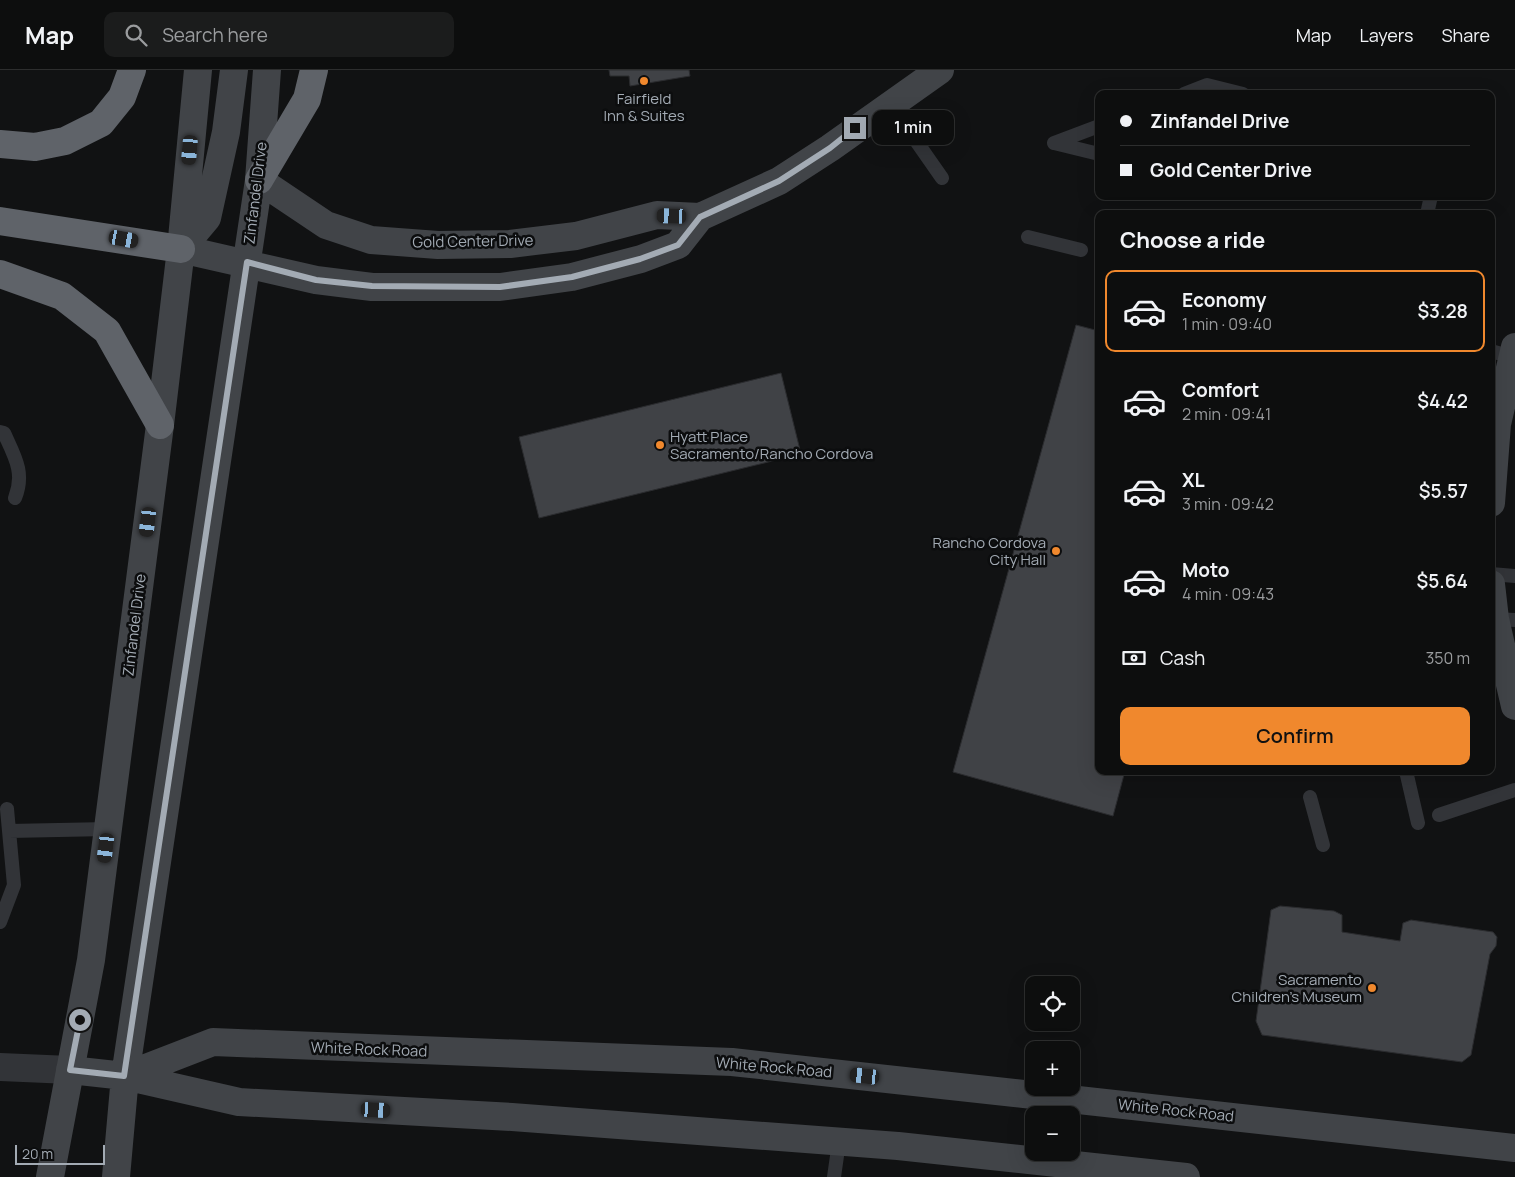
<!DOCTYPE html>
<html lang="en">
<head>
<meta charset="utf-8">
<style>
  :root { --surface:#0d0e0e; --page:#1b1c1c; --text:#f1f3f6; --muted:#9a9c9e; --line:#2d2e2e; --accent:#f0882d }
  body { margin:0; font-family:Manrope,sans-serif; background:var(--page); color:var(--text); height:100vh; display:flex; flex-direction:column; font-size:19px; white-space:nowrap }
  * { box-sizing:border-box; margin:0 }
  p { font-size:16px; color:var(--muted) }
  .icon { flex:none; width:28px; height:28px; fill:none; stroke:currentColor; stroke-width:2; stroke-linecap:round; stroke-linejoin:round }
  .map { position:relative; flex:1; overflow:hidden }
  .panel { position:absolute; left:1095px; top:140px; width:400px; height:565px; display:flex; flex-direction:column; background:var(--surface); border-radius:10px; box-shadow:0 5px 20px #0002,0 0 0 1px var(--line) }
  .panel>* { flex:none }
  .banner { position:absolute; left:1095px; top:20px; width:400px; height:110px; border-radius:10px; box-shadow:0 5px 20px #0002,0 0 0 1px var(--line); display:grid; align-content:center; height:110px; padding:0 25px; background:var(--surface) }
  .fabs { position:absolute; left:1025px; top:906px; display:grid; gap:10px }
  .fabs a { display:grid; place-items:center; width:55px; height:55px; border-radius:10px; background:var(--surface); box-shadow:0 5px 20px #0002,0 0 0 1px var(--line); font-size:25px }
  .scale { position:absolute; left:15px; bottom:12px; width:90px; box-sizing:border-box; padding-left:5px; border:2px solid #a3abb4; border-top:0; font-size:14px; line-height:18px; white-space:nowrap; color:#a3abb4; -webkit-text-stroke:4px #0c0d0e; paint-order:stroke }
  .end { position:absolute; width:22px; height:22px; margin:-11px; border:6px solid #a3abb4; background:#111; box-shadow:0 0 0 2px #111 }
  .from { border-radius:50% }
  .bubble { position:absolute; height:35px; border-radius:10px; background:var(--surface); box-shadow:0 5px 20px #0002,0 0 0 1px var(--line); font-size:16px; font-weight:600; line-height:35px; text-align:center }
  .car { position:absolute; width:15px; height:30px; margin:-15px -8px; border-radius:6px; box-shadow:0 0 4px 1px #0007; background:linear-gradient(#222 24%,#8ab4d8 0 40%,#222 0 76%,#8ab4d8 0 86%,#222 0) }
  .banner b { display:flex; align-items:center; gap:18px; height:48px; font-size:19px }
  .banner b+b { border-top:1px solid var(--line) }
  .banner i { width:12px; height:12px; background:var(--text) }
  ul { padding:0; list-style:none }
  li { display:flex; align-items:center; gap:15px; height:82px; margin:0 10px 8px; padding:0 15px; border:2px solid transparent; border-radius:10px }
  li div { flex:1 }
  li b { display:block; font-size:19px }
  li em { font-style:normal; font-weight:600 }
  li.on { border-color:var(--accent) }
  li>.icon { width:45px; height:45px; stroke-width:1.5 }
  h2 { padding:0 25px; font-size:22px; line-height:60px }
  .pay { display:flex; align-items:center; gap:12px; height:55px; padding:0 25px; font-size:19px }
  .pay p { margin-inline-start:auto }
  .cta { display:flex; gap:10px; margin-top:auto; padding:10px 25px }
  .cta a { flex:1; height:58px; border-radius:10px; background:var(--accent); color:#111; font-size:20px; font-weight:600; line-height:58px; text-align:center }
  header { display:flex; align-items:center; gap:30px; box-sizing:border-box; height:70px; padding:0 25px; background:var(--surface); border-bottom:1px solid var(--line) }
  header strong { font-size:24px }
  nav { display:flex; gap:28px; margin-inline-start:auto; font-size:18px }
  .search { width:350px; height:45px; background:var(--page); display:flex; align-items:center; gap:12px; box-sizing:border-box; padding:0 18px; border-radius:10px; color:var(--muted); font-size:19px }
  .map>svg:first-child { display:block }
  .building { fill:#404246; stroke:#2b2c2f }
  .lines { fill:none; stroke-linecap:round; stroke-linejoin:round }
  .lane { stroke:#323438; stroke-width:14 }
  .street { stroke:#323438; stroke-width:28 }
  .secondary { stroke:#414448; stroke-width:28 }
  .highway { stroke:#5f6369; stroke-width:28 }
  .route { stroke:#a3abb4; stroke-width:6 }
  .poi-dot { fill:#f0882d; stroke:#0c0d0e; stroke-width:2 }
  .labels { text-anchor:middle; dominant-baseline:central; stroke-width:5; stroke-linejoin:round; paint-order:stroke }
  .poi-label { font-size:15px; fill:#a3abb4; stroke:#0c0d0e; text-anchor:end }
  .street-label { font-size:15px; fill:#a3abb4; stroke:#0c0d0e }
</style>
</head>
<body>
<header>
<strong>Map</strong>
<div class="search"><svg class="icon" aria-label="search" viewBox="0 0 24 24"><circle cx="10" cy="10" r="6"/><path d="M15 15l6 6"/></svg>Search here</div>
<nav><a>Map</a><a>Layers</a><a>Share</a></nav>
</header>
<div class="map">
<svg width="1515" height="1107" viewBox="0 0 1515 1107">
  <rect width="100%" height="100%" fill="#111213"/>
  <path class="building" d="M609,0h80l1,6 -60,10 -1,-10h-19z
    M1076,255l23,6v440h26l-12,45 -160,-44z
    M781,303l20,81 -262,64 -20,-81z
    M1280,836l54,5 8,4v17l58,9 3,-18 8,-3 82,12 4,5 -1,9 -6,8 -19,101 -9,7 -200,-27 -6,-14 15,-111z"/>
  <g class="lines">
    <path class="lane" d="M1184,24l23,-9 36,9
      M891,35l51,73
      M1054,73l45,-17
      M1054,73l45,11
      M1427,144l4,-18
      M1028,167l53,13
      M1491,281l21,6
      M0,362l4,1c11,24 21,40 11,65
      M1491,504l24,2
      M1495,549l20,1
      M1406,701l12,52
      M1310,727l13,48
      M1439,745l76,-25
      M9,761l99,-2
      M0,852l14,-37 -7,-76
      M834,1107l5,-35"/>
    <path class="street" d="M0,997l70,3"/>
    <path class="secondary" d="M259,110l67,45 45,15 67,5 72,-1 66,-8 81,-21 43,2 79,-36 51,-33 110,-78
      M181,179l135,31 56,7h128l72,-10 69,-18 37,-14 22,-28
      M181,179l26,-31 19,-86 8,-62
      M1491,433l6,-79 18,-77
      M1491,514l4,35 20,87
      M70,1000l55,6 114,26 273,15 386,29 288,31
      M125,1006l88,-34 519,20 783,86
      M50,1107l41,-217 69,-535 21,-176 17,-179
      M116,1107l9,-101 134,-896 8,-110"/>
    <path class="highway" d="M0,74l35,3 30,-6 36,-18 21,-26 10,-27
      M259,110l48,-81 7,-29
      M0,151l181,28
      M0,204l62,22 45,35 53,94"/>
  </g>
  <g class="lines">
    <path class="route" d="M80,950l-10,50 54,6 123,-814 69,18 56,6 128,1 72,-10 68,-18 38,-14 22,-28 79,-36 51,-33 25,-20"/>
  </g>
  <g class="poi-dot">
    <circle cx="644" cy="11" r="5"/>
    <circle cx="660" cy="375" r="5"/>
    <circle cx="1056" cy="481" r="5"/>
    <circle cx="1372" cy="918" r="5"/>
  </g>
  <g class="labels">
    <g class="poi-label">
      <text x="644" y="28" text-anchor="middle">Fairfield<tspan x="644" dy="17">Inn &amp; Suites</tspan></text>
      <text x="670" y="366" text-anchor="start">Hyatt Place<tspan x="670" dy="17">Sacramento/Rancho Cordova</tspan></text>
      <text x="1046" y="472">Rancho Cordova<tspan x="1046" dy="17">City Hall</tspan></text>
      <text x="1362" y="909">Sacramento<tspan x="1362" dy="17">Children's Museum</tspan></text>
    </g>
    <g class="street-label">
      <text transform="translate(255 123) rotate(-83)">Zinfandel Drive</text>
      <text transform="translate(473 171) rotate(-1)">Gold Center Drive</text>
      <text transform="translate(134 555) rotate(-83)">Zinfandel Drive</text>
      <text transform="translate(369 979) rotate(2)">White Rock Road</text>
      <text transform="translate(774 997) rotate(5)">White Rock Road</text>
      <text transform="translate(1176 1040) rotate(6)">White Rock Road</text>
    </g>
  </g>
</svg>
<div class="fabs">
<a><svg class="icon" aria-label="locate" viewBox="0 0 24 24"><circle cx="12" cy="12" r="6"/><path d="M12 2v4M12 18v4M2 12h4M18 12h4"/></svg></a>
<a>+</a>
<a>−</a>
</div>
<div class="scale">20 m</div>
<i class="end from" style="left:80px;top:950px"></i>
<i class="end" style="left:855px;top:58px"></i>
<div class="bubble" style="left:872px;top:40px;width:82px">1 min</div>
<i class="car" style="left:190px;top:80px;rotate:185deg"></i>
<i class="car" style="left:672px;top:146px;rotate:272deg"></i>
<i class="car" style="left:124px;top:169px;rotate:100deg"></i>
<i class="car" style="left:148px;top:452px;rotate:187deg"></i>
<i class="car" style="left:106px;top:778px;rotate:187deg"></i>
<i class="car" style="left:865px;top:1006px;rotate:276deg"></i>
<i class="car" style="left:376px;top:1040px;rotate:93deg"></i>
<div class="banner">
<b><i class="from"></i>Zinfandel Drive</b>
<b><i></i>Gold Center Drive</b>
</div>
<section class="panel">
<h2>Choose a ride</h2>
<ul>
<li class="on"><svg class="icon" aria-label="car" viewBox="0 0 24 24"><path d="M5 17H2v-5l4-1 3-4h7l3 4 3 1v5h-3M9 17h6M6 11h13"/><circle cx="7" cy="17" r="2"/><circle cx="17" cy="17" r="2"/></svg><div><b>Economy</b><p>1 min · 09:40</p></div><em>$3.28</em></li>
<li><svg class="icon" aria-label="car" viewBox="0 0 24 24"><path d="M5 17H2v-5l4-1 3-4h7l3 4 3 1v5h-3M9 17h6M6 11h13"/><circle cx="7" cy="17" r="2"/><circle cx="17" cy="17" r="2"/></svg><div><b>Comfort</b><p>2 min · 09:41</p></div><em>$4.42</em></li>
<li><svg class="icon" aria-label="car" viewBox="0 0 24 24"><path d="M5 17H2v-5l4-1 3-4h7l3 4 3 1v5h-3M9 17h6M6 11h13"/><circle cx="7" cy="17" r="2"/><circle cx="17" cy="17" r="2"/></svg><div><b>XL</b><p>3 min · 09:42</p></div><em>$5.57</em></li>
<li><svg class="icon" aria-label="car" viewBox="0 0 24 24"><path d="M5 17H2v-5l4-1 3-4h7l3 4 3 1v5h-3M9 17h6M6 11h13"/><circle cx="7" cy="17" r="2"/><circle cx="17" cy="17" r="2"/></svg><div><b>Moto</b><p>4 min · 09:43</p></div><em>$5.64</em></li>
</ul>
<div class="pay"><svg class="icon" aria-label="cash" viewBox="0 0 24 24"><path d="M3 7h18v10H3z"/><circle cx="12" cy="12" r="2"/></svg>Cash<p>350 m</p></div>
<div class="cta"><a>Confirm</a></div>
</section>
</div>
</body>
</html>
